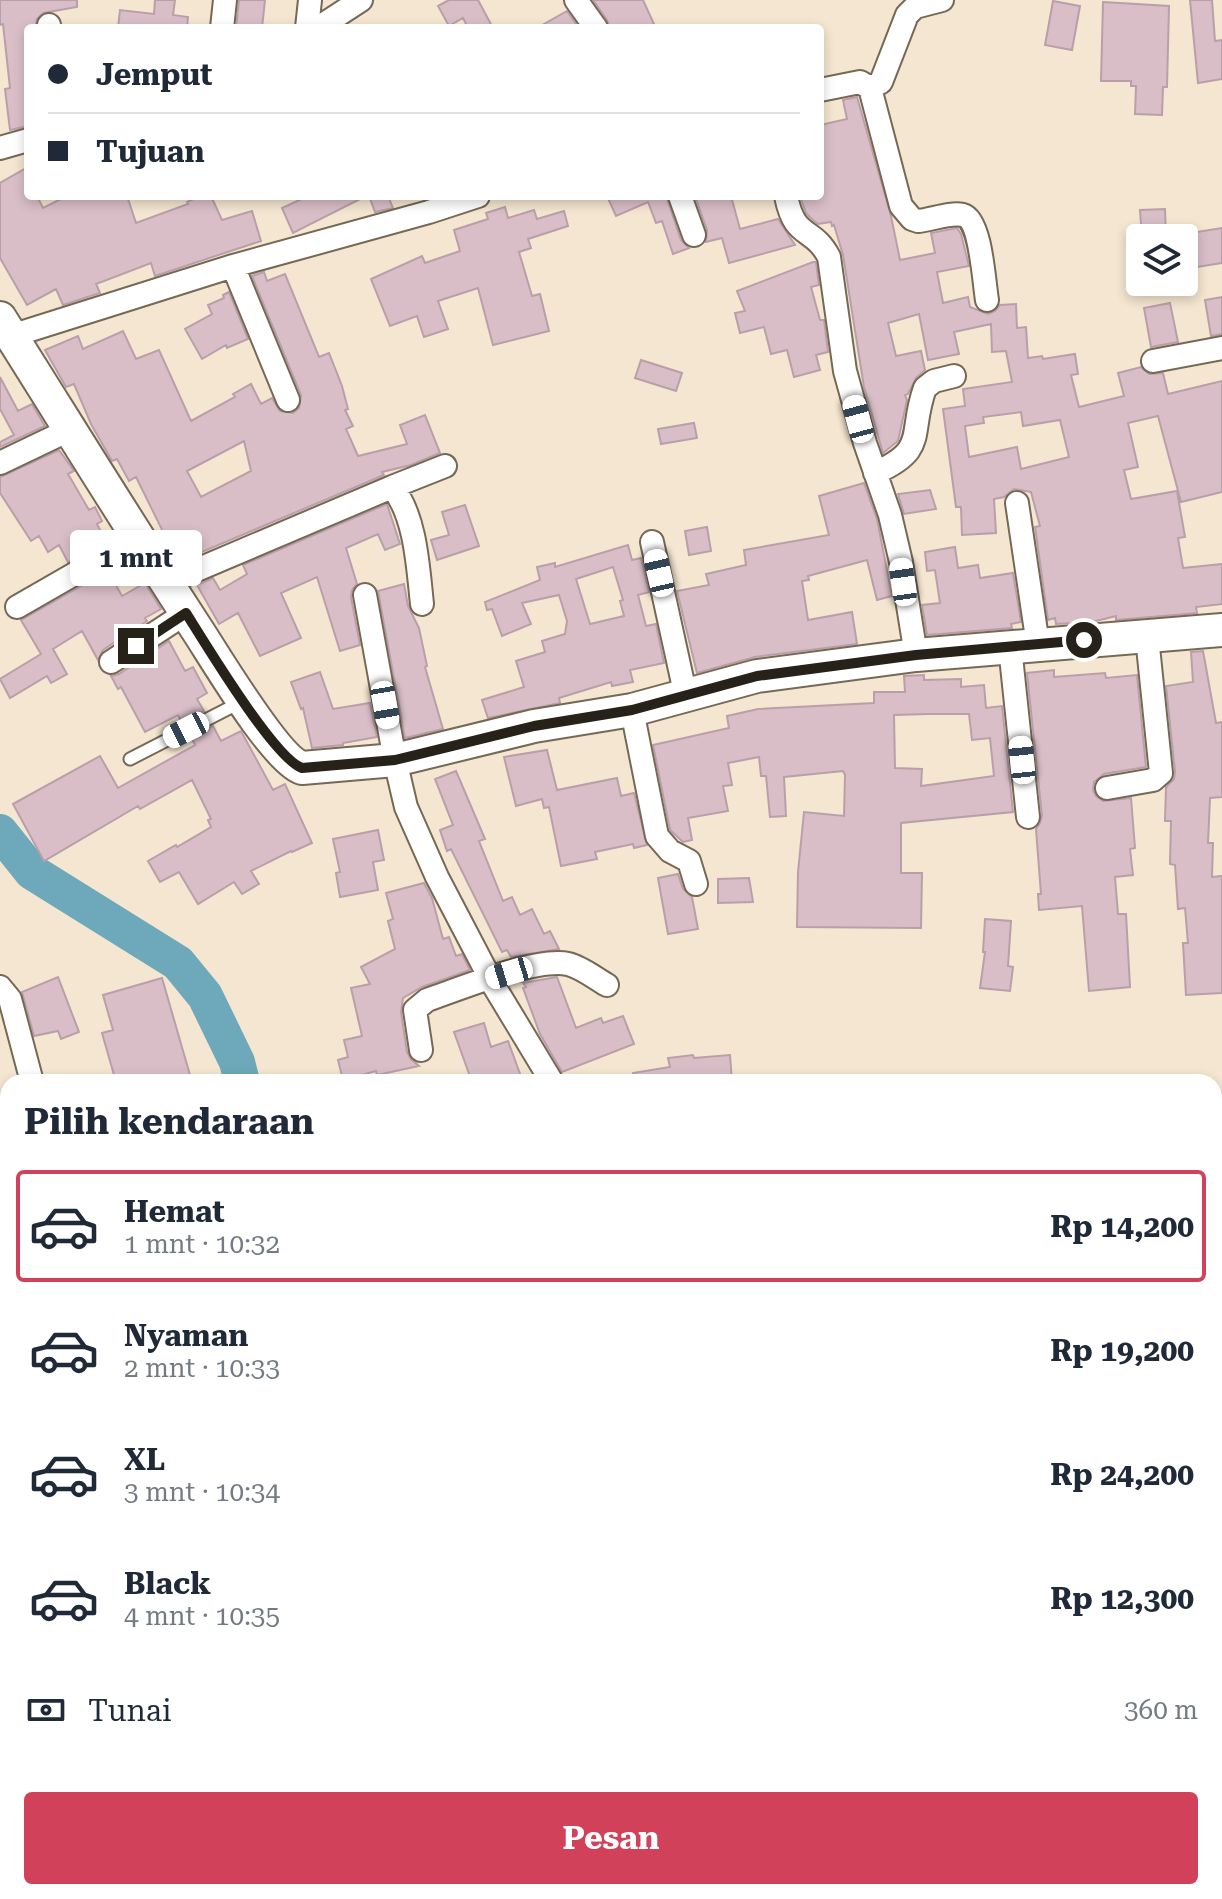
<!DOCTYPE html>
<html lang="id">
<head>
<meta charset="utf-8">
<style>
  :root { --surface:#fff; --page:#f6f6f7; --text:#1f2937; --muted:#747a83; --line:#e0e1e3; --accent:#d1415a }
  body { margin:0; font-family:"Roboto Serif",serif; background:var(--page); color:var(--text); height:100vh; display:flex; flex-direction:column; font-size:30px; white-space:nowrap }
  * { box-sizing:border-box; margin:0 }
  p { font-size:26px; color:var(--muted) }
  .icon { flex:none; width:44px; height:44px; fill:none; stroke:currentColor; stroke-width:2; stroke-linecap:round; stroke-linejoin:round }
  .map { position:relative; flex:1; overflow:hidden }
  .details { position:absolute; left:0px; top:1074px; width:1222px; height:826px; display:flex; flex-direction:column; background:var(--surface); border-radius:24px 24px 0 0; box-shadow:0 4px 12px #0003 }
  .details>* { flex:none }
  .guide { position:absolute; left:24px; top:24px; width:800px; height:176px; border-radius:8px; box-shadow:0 4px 12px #0003; display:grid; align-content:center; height:176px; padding:0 24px; background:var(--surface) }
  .fabs { position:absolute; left:1126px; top:224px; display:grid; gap:16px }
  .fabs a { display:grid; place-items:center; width:72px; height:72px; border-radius:8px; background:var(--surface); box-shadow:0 4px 12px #0003; font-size:40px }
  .end { position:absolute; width:36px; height:36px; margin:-18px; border:10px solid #262119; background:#fff; box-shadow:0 0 0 4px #fff }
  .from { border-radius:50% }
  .bubble { position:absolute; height:56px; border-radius:8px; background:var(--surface); box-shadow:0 4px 12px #0003; font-size:26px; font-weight:700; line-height:56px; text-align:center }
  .car { position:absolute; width:24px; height:48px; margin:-24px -12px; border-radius:10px; box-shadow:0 0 6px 2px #0007; background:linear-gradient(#fff 24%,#345 0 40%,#fff 0 76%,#345 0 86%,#fff 0) }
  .guide b { display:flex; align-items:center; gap:28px; height:76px; font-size:30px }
  .guide b+b { border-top:2px solid var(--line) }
  .guide i { width:20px; height:20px; background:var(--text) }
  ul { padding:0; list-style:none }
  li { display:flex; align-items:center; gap:24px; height:112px; margin:0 16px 12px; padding:0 8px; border:4px solid transparent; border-radius:8px }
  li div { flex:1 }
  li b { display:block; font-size:30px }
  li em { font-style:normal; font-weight:700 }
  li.current { border-color:var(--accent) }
  li>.icon { width:72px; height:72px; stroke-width:1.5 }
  h2 { padding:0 24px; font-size:36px; line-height:96px }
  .pay { display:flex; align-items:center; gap:20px; height:88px; padding:0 24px; font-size:30px }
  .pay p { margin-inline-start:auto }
  .cta { display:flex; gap:16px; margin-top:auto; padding:16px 24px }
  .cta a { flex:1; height:92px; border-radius:8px; background:var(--accent); color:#fff; font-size:32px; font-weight:700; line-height:92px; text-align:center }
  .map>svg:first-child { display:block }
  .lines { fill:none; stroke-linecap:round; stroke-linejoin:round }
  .river { stroke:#6da9ba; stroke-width:36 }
  .building { fill:#d9bec8; stroke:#b99fa9; stroke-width:2; fill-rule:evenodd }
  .service-casing { stroke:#756956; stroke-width:15 }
  .minor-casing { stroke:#756956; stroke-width:26 }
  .secondary-casing { stroke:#756956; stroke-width:36 }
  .service { stroke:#fff; stroke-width:11 }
  .minor { stroke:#fff; stroke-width:22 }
  .secondary { stroke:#fff; stroke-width:32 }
  .route { stroke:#262119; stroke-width:10 }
</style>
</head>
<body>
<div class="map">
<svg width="1222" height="1899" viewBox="0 0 1222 1899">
  <rect width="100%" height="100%" fill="#f4e6d0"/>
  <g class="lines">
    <path class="river" d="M0,832l32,40 146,91 27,33 32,66 5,20
      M669,1899l1,-7"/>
  </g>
  <path class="building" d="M0,0h77v7l-34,6 -6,6 -2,9h-7v98l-18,4 -5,-41 5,-1 -7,-64 -3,1z
    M155,0h20l-2,15 15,2 -1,11h-69l2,-18 34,4z
    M239,0h26l-3,28h-26z
    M449,0h29l15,28h-25l-5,-10 -14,8 -11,-20z
    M593,0h50l11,24 -9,4h-35l-3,-8z
    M1190,0h22l3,41 7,-1v39l-24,4z
    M1053,1l27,5 -8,44 -27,-5z
    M1103,2l66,4 -2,81h-4l-1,28 -27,-1 1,-28h-5v-5h-30z
    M567,11l12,17h-42z
    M857,97l34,119 9,44 35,-7 -4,-20 26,-5 4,6 8,32 -32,6 6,31 25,-6 2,10 18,7 7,-3 5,-6 16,-1 1,24 9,-1 2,31 14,-2 1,3 32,-5 3,20 -7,1 8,32 45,-11 -6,-23 23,-6 8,7 14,-1 5,21 54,-13v111l-41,10 -23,-86 -30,7 10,44 -14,3 7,29 46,-8 8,46 -7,1 5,30 39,-4v40l-26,3 1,6 -81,7v-4l-24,6 -36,2 -1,-6 -7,2 -13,-93 5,-1 -9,-34 -17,-3 -10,8 -10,2 2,34 -34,2 -1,-28h-5l-13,-98 22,-3 -2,-17 49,-7 -6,-31 -14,1 -1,-28 -37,8 5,22 -31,6 -9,-46 -31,9 8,33 25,-5 4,19 -9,8 -8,16 -3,1 2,5 -9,41 -15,12 -19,-66 -21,-132 -9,-30 -2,1 -1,-4 -13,2 -5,-4 -7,-7 -6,-17h20v-71l27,-6 -4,-19zM1021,412l2,14 37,-6 9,37 -48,12 -4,-22 -48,10 -4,-31 19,-3 -1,-6z
    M28,167v29h9l6,12 24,-12h60l9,27 52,-19 -1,-2 13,-6h11l11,24 30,-9 9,30 -106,35 -4,-13 -55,21 4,9 -37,12 -7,-16 -29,16 -27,-47v-75z
    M308,196h58l-73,37 -11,-25z
    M369,196h19l5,12 -18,4z
    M607,196h59l15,44 8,8 -16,6 -11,-33 -6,2 -8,-21 -32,14z
    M695,196h36l9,33 38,-10 17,26 -66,18 -7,-25 -16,4 1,-12z
    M505,207l3,11 26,-8 3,9 27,-8 4,15 -40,13 3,9 -12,4 13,44 8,-2 9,37 -56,14 -15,-57 -40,13 10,28 -24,8 -7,-21 -27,10 -19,-47 51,-23 3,7 35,-12 -6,-21 34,-11 -2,-6z
    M1165,209l1,29h-24l-2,-28z
    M1222,228v35l-38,6v-35z
    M813,262h3l3,23 -8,2 9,33h4l4,32 -12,3 4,15 -26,7 -7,-27 -16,4 -7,-27 -24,6 -5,-20 10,-2 -8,-20z
    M264,272l3,9 18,-7 34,83 10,-4 13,33 6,23 -3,1 8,16 -7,3 12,27 49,-12 -7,-19 25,-10 15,38 -29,12 -29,7 2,3 -206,87 -42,-85 -7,4 -12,-22 -5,2 -21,-37 -17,-40 -8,3 -21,-37 33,-14 5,13 40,-18 13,28 23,-9 32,71 44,-24 -2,-3 18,-10 10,20 11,-6 8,13 13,2 6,-5 2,-13 -49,-119zM244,441l7,30 -50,26 -14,-26z
    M229,292l19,47 -21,9 -1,-3 -24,14 -17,-30 27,-15 -4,-9 16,-7 -1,-3z
    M1222,297v37l-11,2 -6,-36z
    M1170,303l8,39 -27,5 -7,-39z
    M641,360l41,13 -6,18 -41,-13z
    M0,377l18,34 14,-7 13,22 -45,21v-5l14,-7 -14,-26z
    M694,423l3,15 -36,6 -3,-15z
    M59,450l15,21 -6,3 21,36 6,-3 7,14 -5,3 8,16 -37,22 -9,-17 -11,7 -9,-16 -8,5 -31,-48v-16z
    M864,483l13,36 15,77 -15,4 -10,-40 -59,16 1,4 -7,1 6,39 44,-8 5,32 -102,13 -58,16 -20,-82 32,-6 -3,-11 40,-9 -2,-15 85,-15 -10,-39z
    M930,490l6,19 -32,5 -6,-20z
    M387,504l13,40 -15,6 -7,-16 -32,14 11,36 -5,6 -1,7 9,48 -20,6 -23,-74 -36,16 20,45 -41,18 -22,-43 -19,11 -22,-39 16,-7 7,12 27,-16 -4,-9z
    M465,505l14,41 -42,14 -6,-20 18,-5 -7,-23z
    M707,527l4,24 -22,4 -4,-24z
    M628,545l4,15 9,-2 8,34 -11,3 8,31 10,-2 8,39 -34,7 3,12 -21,4 -1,-4 -52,16 1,5 -72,15 -6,-18 42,-13 -8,-26 29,-9 -3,-11 23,-7 2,-13 -8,-26 -37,8 9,21 -29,12 -10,-27 -5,1 -2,-8 55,-22 -3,-13 18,-4v4zM613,567l10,33 -3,1 4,15 -34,8 -14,-45z
    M955,547l3,21 20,-3 2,13 33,-5 8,49 -10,2 1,4 -85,7 -5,-30 18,-2 -5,-33 -8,1 -2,-19z
    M108,571l14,25 23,-13 16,26 -16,9 2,3 -44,29 -5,10 -16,-29 -29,18 14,25 -16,9 -4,-7 -37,22 -10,-19 41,-25 -20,-34z
    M404,584l4,22 11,22 8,38 -2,1 18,62 -38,9 -27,-147z
    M169,641l16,30 8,-4 14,26 -10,6 7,12 -22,12 -4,-8 -33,17 -24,-45 -3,2 -7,-13 8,-2z
    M1203,651l13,72 6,-1v75l-12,1 -2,45h5l-1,34 10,-1v117l-36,2 -3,-52h5l-3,-35 -7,1 -3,-44 -5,-1 1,-43h-6l1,-34 8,-8 1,-7 -9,-86 27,-4 -2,-30z
    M1054,670v7l51,-4 1,5 31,-3 9,92 -42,7 -10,8 -1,8 3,6 7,5 28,-3 4,50 -5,1 3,26 -18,2 3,37h8l4,73 -41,4 -7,-85 -43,4 -1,-16h3l-5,-65 4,-6 2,-7 -15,-143z
    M320,672l13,37 37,-6 7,34 -34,6v2l-31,3 -9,-40 -2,1 -10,-27z
    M924,675v5l37,-1v8l23,-2 2,23 16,-2 11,106 -112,11v50h21l-1,55 -124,-1 1,-55 6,-60 40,4 1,-41 -2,-4 -59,6 2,39 -16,1 -4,-41h-5l-2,-19 -31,6 4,22 -9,1 5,25 -40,7 4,22 -9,2 -13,-12 -17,-85 76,-17 -2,-12 31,-7 116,-6v-11h31l-1,-16zM928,714h41l3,26 18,-2 4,38 -73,10 1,-17 -27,-1 -1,-53z
    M213,726l8,15 20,-10 32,59 12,-6 27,59 -20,9 -1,-1 -40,20 8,13 -17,10 -8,-12 -36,22 -19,-32 -19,10 -12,-21 28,-16 1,2 34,-20 -3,-7 3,-1 -19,-39 -52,29 -2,-3 -94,55 -31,-57 87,-48 18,32 77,-43 -4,-8z
    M547,750l10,40 60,-12 4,18 13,-3 13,52 -13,3 -1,-4 -38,8 2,7 -36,7 -12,-59 -5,1 -2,-9 -26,7 -12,-49z
    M456,771l29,68 -6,2 24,60 9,-4 8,18 12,-6 12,25 6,-3 9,18 -48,8 -4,-7 -5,2 -51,-103 -4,2 -7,-21 13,-5 -18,-46z
    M378,830l6,30 -11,2 5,28 -38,7 -4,-24 4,-1 -7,-33z
    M678,874l5,15 9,8 6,32 -30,5 -10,-56z
    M749,878l4,24 -35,1v-24z
    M424,883l8,15 11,41 6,-2 7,19 6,-2 8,16 -48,17 -19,11 -2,14 6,40 4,7 8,7 -42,9 -1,-4 -33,9 -5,-20 10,-3 -4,-17 18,-4 -11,-48 19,-4 -9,-17 34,-18 -7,-28 5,-2 -7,-26z
    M985,919l26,2 -3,45 5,1 -3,24 -30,-3 5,-36h-2z
    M58,977l21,55 -18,7 -3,-8 -24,5 -12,-44z
    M557,977l19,51 25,-10 2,5 20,-7 11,28 -72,28 -22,-38 -17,-46 3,-1 -3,-4z
    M162,978l30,104h-76l-14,-49 11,-3 -10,-35z
    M484,1023l7,24 17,-6 15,41h-51l-18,-50z
    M693,1055l1,3 36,-3 2,27h-98l-1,-9 37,-6 -2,-9z"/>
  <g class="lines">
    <g class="service-casing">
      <path id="service" d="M130,759l109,-56"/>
    </g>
    <g class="minor-casing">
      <path id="minor" d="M576,0l20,28
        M49,28v-3
        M222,28l3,-28
        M307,28l3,-28
        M318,28l43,-28
        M870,88l11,-6 26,-67 8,-8 27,-7
        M820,90l40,-8 10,6 31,118 11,13 6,2c13,-1 32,-9 45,-6 18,5 21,68 24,85
        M0,148l28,-8
        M680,196l14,39
        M786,196c9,45 26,29 43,61l16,114 20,72 25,72 11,47 15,93
        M233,266l55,134
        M11,336l222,-70 196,-54 49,-16
        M1153,361l69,-13
        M0,463l69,-33
        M875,473c54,-24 33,-38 50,-85l9,-7 20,-5
        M392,487l53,-21
        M1017,503l21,142
        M652,542l34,155
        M166,583l226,-96c24,29 26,81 30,117
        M365,595l30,165 11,47 31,70 57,109 58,96
        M17,607l120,-69
        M1010,647l18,170
        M111,662l75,-49
        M632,710l25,126 13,15 19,10 7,23
        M1107,788l46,-8 8,-7 -14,-136
        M0,987l10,12 22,83
        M421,1050l-6,-40 12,-10c32,-11 110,-43 141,-36 13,3 27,14 39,21
        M0,1234l8,-2
        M1214,1261l8,-1
        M0,1471l8,26
        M1214,1477l8,-1
        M0,1628l8,-2
        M1214,1748l8,-1
        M0,1870l8,-54
        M120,1899v-7
        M234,1899v-7"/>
    </g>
    <g class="secondary-casing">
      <path id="secondary" d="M0,318c65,103 129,207 196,310 18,27 79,131 106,140l93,-8 139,-34 98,-16 125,-34 159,-21 306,-25"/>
    </g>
    <use href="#service" class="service"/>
    <use href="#minor" class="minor"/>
    <use href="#secondary" class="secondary"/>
  </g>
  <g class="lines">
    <path class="route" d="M136,646l50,-33c19,30 88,145 116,155l93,-8 139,-34 98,-16 125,-34 159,-21 168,-15"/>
  </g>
</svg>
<div class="fabs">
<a><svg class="icon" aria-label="layers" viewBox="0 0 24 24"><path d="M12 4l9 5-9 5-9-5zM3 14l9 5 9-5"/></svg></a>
</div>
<i class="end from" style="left:1084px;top:640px"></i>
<i class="end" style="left:136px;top:646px"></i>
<div class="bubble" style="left:70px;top:530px;width:132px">1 mnt</div>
<i class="car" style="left:858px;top:419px;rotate:345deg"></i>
<i class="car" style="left:659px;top:573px;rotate:347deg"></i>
<i class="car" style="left:903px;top:582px;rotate:352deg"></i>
<i class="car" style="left:385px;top:705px;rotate:170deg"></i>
<i class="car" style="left:186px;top:730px;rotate:243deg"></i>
<i class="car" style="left:1022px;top:760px;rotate:354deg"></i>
<i class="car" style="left:509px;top:973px;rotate:253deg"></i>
<div class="guide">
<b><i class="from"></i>Jemput</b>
<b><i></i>Tujuan</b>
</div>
<section class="details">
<h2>Pilih kendaraan</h2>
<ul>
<li class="current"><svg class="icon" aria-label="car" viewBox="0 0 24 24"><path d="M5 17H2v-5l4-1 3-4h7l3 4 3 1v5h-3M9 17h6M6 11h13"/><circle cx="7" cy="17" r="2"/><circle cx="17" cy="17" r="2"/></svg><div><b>Hemat</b><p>1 mnt · 10:32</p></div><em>Rp 14,200</em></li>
<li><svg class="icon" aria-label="car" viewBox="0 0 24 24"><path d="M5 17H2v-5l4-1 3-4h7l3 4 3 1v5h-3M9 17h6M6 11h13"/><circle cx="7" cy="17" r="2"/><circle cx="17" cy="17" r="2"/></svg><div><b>Nyaman</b><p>2 mnt · 10:33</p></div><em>Rp 19,200</em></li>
<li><svg class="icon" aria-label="car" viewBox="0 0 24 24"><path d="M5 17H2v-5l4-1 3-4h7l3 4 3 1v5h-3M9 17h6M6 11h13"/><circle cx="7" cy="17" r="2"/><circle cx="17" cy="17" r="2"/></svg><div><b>XL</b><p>3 mnt · 10:34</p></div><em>Rp 24,200</em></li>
<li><svg class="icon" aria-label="car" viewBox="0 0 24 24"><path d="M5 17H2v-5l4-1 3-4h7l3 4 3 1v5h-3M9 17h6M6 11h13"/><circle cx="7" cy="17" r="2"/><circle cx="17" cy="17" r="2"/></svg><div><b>Black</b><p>4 mnt · 10:35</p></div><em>Rp 12,300</em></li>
</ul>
<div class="pay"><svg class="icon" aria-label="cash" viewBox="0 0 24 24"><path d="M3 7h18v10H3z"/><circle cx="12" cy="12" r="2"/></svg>Tunai<p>360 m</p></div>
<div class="cta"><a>Pesan</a></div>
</section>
</div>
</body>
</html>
